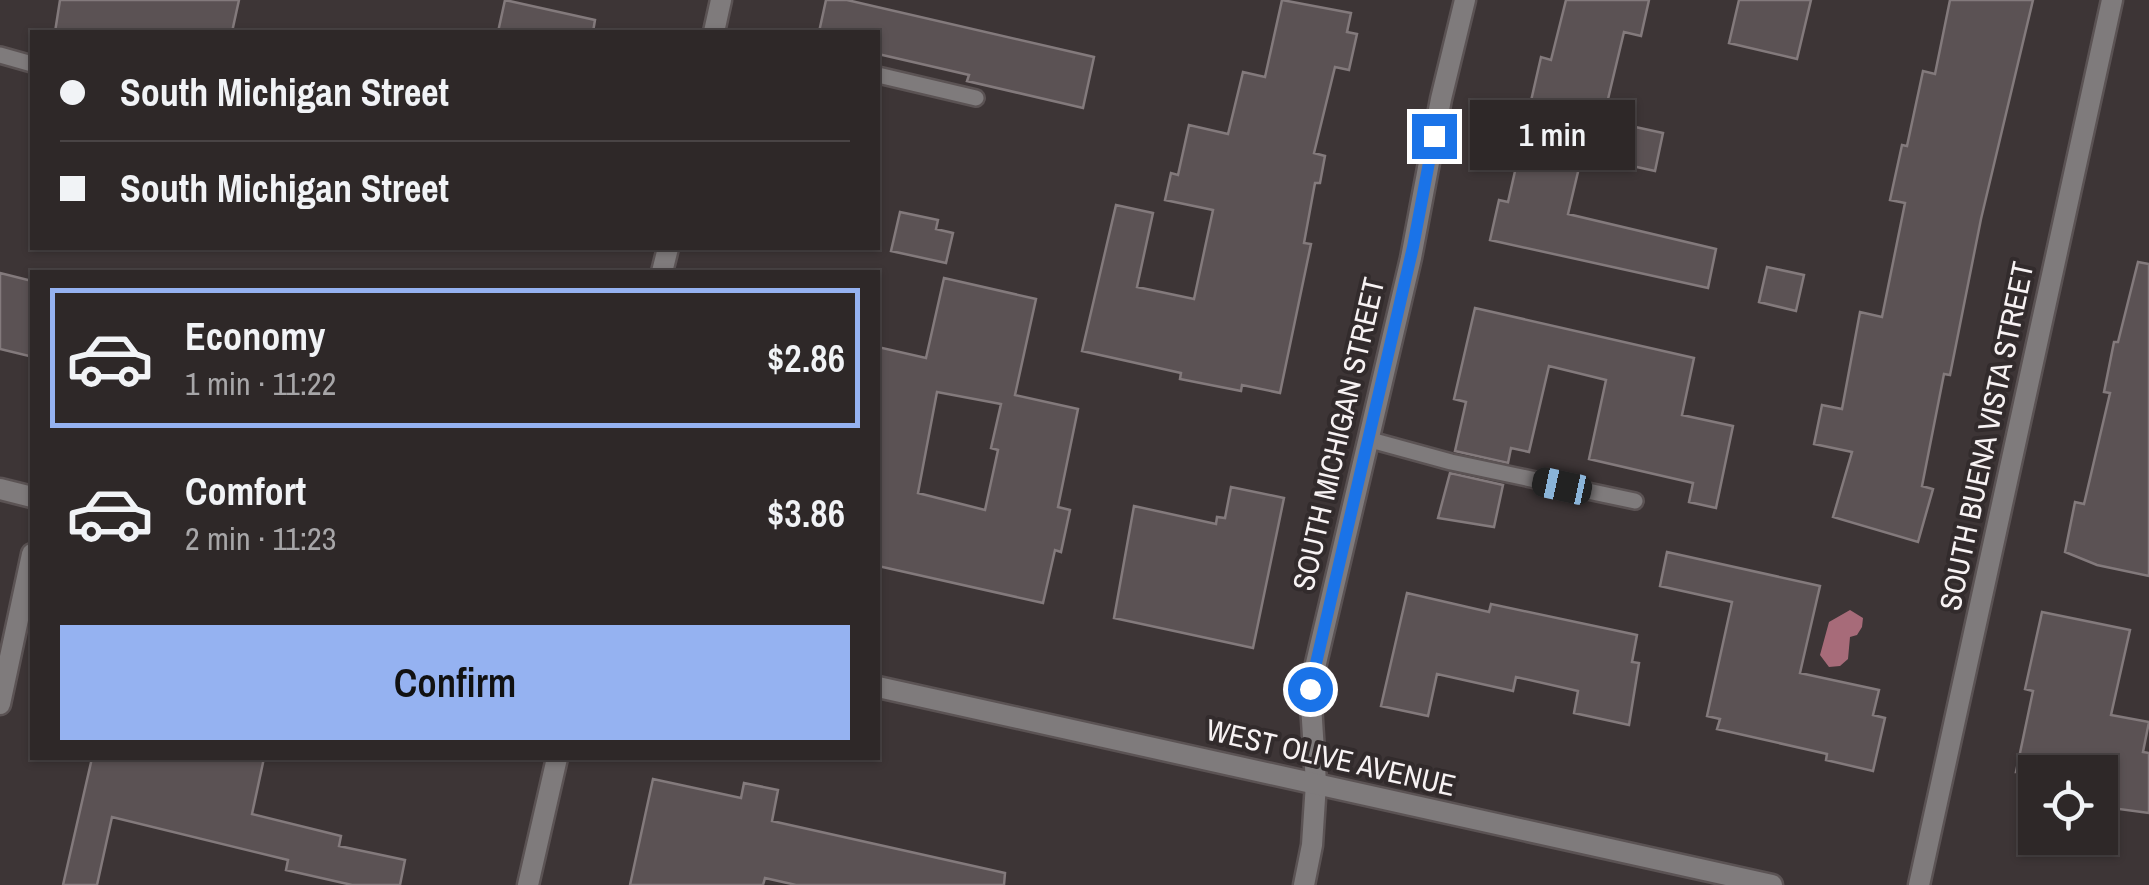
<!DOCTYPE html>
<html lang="en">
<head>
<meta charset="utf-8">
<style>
  :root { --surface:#2e2828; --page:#363030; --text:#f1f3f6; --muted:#a7a6a8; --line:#494445; --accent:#95b2f1 }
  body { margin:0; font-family:"Archivo Narrow",sans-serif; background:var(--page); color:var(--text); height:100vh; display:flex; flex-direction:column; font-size:38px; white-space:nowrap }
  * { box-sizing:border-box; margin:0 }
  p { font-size:32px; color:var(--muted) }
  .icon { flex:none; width:55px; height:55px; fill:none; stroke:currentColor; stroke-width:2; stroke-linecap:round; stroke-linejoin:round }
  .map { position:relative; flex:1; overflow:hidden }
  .side { position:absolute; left:30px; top:270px; width:850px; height:490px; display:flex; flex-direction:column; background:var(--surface); border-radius:0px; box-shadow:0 2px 8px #0004,0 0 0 2px var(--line) }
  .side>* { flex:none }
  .banner { position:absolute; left:30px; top:30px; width:850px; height:220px; border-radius:0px; box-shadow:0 2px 8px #0004,0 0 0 2px var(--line); display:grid; align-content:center; height:220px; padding:0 30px; background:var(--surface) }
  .buttons { position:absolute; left:2018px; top:755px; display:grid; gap:20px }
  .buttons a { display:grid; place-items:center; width:100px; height:100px; border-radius:0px; background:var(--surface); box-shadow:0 2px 8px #0004,0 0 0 2px var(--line); font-size:50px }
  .end { position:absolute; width:45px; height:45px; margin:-22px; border:12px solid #1a73e8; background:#fff; box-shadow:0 0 0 5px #fff }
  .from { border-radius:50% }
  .bubble { position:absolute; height:70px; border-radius:0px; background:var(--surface); box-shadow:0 2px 8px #0004,0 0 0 2px var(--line); font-size:32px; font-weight:600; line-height:70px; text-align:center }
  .car { position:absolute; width:30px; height:60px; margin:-30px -15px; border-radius:12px; box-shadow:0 0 8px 2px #0007; background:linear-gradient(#222 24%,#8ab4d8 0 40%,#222 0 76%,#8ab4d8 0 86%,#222 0) }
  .banner b { display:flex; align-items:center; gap:35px; height:95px; font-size:38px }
  .banner b+b { border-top:2px solid var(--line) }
  .banner i { width:25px; height:25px; background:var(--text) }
  ul { padding:18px 0 0; list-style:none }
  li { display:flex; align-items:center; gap:30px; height:140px; margin:0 20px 15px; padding:0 10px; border:5px solid transparent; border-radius:0px }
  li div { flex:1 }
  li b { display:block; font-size:38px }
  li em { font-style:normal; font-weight:600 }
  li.selected { border-color:var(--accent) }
  li>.icon { width:90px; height:90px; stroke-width:1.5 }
  .primary-button { display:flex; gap:20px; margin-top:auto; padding:20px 30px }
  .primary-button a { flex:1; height:115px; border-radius:0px; background:var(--accent); color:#111; font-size:40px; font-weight:600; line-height:115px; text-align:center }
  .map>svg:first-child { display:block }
  .water { fill:#a76b79 }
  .building { fill:#5b5254; stroke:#837a7c; stroke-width:2.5; fill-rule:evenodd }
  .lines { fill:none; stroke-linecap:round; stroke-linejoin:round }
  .service-casing { stroke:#5b5354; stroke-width:20 }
  .minor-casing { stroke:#5b5354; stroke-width:25 }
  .tertiary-casing { stroke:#5b5354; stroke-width:25 }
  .service { stroke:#7f7b7c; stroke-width:15 }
  .minor { stroke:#7f7b7c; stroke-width:20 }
  .tertiary { stroke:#7f7b7c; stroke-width:20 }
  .route { stroke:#1a73e8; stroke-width:12 }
  .labels { text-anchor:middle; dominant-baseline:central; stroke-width:8; stroke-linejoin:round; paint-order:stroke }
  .street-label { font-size:30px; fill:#f7f2f3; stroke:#322b2c }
</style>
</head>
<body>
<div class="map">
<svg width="2149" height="885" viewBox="0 0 2149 885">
  <rect width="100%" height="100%" fill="#3d3536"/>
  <path class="water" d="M1850,610l13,8 -1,9 -5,8 -7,2 -2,22 -8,7 -11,1 -9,-12 9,-33z"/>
  <path class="building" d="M60,0h179l-7,32h-177z
    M505,0l90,20 -2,12h-95z
    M826,0h21l247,57 -11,51 -116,-27 2,-6 -91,-21v-22h-59z
    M1282,0l69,13 -4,19 10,2 -8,36 -14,-3 -21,86 11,3 -5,27h-5l-11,60 7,1 -31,149 -38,-8 -1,6 -61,-12 1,-6 -99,-22 34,-146 37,8 -16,74 57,12 19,-89 -48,-10 6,-27 7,2 11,-50 39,9 15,-62 22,5z
    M1566,0h83l-8,36 -17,-4 -21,88 60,13 -8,38 -73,-16 -14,59 148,35 -8,39 -218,-48 9,-40 9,2 33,-145 10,3z
    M1739,0h72l-14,59 -68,-16z
    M1950,0h83l-52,219 -31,156 -6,-1 -22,112 11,3 -15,53 -85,-25 19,-65 -38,-8 8,-39 20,4 18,-97 22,5 23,-114 -15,-3 12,-55 5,1 16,-75 12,3z
    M900,212l38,8 -2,9 17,4 -7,30 -55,-12z
    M2138,262l11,2v312l-52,-11 -32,-13 10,-50 9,2 26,-111 -6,-1 10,-50h4z
    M1767,267l37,8 -8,36 -37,-9z
    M0,273l32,8v60l-3,15 -29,-7z
    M944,278l92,21 -21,96 63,14 -20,98 12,3 -9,42 -6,-2 -12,53 -165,-37v-219l48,11zM937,392l64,12 -10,44 7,2 -13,60 -67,-17z
    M1475,308l219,50 -12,57 51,11 -17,82 -27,-6 4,-19 -104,-24 17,-79 -57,-14 -20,86 -18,-4 -3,15 -53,-12 11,-49 -12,-3z
    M1450,473l53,12 -9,42 -56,-9z
    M1231,487l53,11 -31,150 -139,-30 20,-112 82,18 1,-7 8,1z
    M1667,552l153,34 -20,87 79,17 -6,25 12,3 -12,53 -47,-11 1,-6 -110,-25 3,-10 -13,-3 25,-114 -72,-16z
    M1407,593l82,19 2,-8 146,31 -5,27 7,1 -10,62 -55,-12 4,-22 -62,-14 -3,14 -76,-17 -9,42 -47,-10z
    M2042,612l88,18 -19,85 38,7 -6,30 6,1v60l-45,-6 3,-12 -7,-2v-21h-84l17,-81 -8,-2z
    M92,758h172l-12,56 89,22 -2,10 66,14 -5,25h-48l-66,-15 2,-10 -176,-43 -15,68h-34z
    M653,779l88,19 3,-15 34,7 -6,31 233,52 -1,12h-208l-31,-7 -2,7h-133z"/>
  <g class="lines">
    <g class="service-casing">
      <path id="service" d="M0,55l32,9
        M878,75l98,23
        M1367,439l84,23 184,39"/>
    </g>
    <g class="minor-casing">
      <path id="minor" d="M0,704l32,-150
        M1304,885l8,-40 4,-62 -6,-94 101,-431 30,-159 24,-99
        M1919,885l193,-885"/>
    </g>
    <g class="tertiary-casing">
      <path id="tertiary" d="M714,32l7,-32
        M662,272l6,-24
        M0,489l32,8
        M878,687l894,198
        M528,885l29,-127"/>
    </g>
    <use href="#service" class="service"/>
    <use href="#minor" class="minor"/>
    <use href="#tertiary" class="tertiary"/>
  </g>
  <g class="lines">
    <path class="route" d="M1310,689l103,-442 21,-111"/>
  </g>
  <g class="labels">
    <g class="street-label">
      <text transform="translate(1338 434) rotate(-77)">SOUTH MICHIGAN STREET</text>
      <text transform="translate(1986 436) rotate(-78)">SOUTH BUENA VISTA STREET</text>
      <text transform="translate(1331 757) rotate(13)">WEST OLIVE AVENUE</text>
    </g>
  </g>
</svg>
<div class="buttons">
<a><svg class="icon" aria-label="locate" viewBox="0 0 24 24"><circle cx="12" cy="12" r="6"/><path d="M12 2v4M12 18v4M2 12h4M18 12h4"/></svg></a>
</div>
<i class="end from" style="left:1310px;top:689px"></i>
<i class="end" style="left:1434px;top:136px"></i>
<div class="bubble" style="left:1470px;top:100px;width:165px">1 min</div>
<i class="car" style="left:1562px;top:486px;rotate:282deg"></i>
<div class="banner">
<b><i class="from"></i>South Michigan Street</b>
<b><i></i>South Michigan Street</b>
</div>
<section class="side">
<ul>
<li class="selected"><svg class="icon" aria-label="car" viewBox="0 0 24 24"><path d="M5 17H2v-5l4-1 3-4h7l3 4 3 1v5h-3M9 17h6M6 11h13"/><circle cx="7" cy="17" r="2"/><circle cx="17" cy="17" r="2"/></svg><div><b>Economy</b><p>1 min · 11:22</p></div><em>$2.86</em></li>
<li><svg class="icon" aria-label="car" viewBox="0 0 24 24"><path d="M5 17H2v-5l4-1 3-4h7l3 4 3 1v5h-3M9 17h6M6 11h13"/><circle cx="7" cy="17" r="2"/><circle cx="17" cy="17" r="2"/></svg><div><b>Comfort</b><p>2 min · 11:23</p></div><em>$3.86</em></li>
</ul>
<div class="primary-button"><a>Confirm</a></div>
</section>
</div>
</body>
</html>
